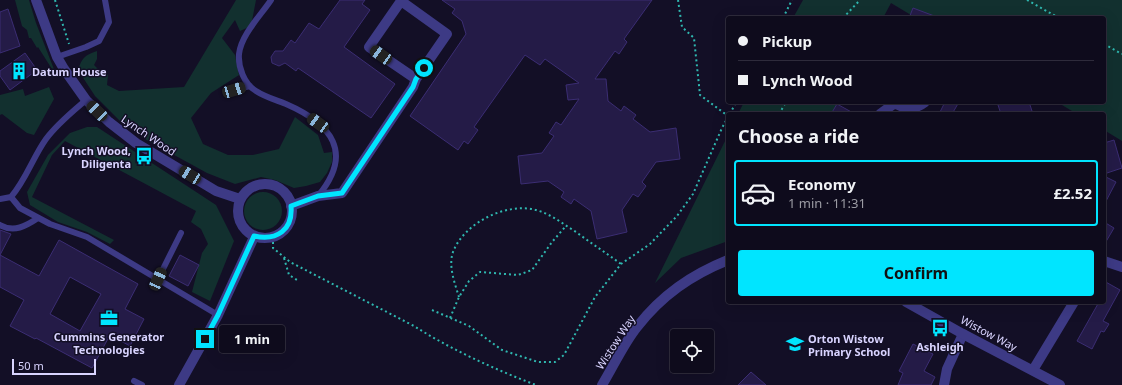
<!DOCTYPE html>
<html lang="en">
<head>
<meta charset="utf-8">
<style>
  :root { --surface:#0e0b1c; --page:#1c1929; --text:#f1f3f6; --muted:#9b9ba3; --line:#2e2b3b; --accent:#00e5ff }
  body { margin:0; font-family:"Noto Sans",sans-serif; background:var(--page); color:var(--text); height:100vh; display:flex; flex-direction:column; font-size:15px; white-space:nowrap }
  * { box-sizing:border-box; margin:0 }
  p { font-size:13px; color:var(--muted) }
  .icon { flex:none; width:22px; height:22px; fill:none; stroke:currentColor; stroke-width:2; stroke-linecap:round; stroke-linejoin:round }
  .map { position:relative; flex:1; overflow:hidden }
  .drawer { position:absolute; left:726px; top:112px; width:380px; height:192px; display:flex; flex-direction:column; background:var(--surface); border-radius:4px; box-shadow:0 4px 16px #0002,0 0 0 1px var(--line) }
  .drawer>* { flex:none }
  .banner { position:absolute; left:726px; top:16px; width:380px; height:88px; border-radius:4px; box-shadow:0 4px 16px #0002,0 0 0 1px var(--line); display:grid; align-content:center; height:88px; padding:0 12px; background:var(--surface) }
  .controls { position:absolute; left:670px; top:329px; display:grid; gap:8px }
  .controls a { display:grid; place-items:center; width:44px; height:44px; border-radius:4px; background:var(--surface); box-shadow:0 4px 16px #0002,0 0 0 1px var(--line); font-size:20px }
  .scale { position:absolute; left:12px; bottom:10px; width:84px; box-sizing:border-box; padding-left:4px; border:2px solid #d9d4ff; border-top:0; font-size:11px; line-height:14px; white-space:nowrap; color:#d9d4ff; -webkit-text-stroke:3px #130f26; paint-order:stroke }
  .end { position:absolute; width:18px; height:18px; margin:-9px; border:5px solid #00e5ff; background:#111; box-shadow:0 0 0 2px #111 }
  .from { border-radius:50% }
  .bubble { position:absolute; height:28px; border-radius:4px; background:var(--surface); box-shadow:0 4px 16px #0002,0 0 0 1px var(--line); font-size:13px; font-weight:700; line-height:28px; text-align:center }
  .car { position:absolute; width:12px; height:24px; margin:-12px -6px; border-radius:5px; box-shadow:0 0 3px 1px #0007; background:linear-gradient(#222 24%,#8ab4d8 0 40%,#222 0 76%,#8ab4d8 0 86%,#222 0) }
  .banner b { display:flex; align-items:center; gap:14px; height:38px; font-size:15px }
  .banner b+b { border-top:1px solid var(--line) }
  .banner i { width:10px; height:10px; background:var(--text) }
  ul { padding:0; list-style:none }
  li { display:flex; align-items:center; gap:12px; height:66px; margin:0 8px 6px; padding:0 4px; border:2px solid transparent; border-radius:4px }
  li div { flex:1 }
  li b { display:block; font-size:15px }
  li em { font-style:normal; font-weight:700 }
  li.current { border-color:var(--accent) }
  li>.icon { width:36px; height:36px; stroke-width:1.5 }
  h2 { padding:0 12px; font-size:18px; line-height:48px }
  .cta { display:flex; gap:8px; margin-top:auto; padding:8px 12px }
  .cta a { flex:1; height:46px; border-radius:4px; background:var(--accent); color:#111; font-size:16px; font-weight:700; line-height:46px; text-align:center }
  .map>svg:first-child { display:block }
  .green { fill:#12302f }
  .building { fill:#241b47; stroke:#3b2d73; fill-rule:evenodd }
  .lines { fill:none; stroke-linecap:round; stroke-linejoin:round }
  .path { stroke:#2fb8b0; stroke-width:2; stroke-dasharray:2 3; stroke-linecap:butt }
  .service { stroke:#3d3a85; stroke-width:6 }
  .minor { stroke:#3d3a85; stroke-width:10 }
  .tertiary { stroke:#3d3a85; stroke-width:10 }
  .route { stroke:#00e5ff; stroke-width:5 }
  .labels { text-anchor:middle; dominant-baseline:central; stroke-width:3; stroke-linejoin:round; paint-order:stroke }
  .poi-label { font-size:11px; font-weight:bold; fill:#d9d4ff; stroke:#130f26; text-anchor:start }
  .street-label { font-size:11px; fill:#d9d4ff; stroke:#130f26 }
</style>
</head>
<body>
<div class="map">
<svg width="1122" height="385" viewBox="0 0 1122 385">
  <rect width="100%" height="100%" fill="#130f26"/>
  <path class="green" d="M15,0h14l7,23 21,54 -19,-30 -1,1 -6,-10h-2l-2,-8 -5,-4z
    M236,0h20l-5,26 -11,5 -5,-11 -13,18 13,17 4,20 -28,18 -20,25 12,26 25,11h25l26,-6 16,-32 23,18 6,18 8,-1v10l-5,11 -7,9 -14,4 -12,2 -19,-8 -14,-3 -26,7 -28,-11 -62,-34 -25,-18 -25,-25 -17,-26c4,-12 7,-15 19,-19v8l-3,6 5,5 9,5 -1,10 12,6 65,-4z
    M803,0h319v141l-18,-11v-16h-27l-20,-12h47v-84h-188l-25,-15 -8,15h-90z
    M49,87l5,12 -20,36 -7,-2 -25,-19 -2,1v-20l23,-6 2,7z
    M744,102h94l-6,12h-94z
    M87,127h10l119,78 18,36 -24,60 -18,-9 10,-39 6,-9 -7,-15 -10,-7 5,-11 -131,-70 -13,14 -20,42 82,43 -4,4 -23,-12 -29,-10 -28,-17 -3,-13 21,-37 22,-22z
    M728,135v106l-47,17 -26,25z
    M244 211a19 19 0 1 1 38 0a19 19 0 1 1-38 0Z"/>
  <path class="building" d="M340,0h25l-3,4 8,6 -26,37 51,37 -24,34 -73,-50 -2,3 -11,-8 -6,3 -7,-3 -1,-6 4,-6h8l8,-11 4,3 14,-20 10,6z
    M442,0h210l-28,39 3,3 -8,12 -4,-3 -20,28h11l2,22 13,10 3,-5 12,9 -3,4 17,13 26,-4 4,31 -24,3 -14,20 4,4 -8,11 -5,-3 -11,16 5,22 -30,7 -6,-28 -17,-12 -3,5 -10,-7 3,-5 -16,-11 -27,3 -3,-28 24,-3 12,-17 -5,-3 7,-11 5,3 18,-26 -11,1 -2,-15 13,-2 -34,-24 -5,6 -15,-10 -51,72 4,3 -10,14 -4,-3 -6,9 -48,-34 56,-82 -4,-13 -10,-8 3,-4z
    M913,8l24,9v1h-28z
    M8,9l12,37 -20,7v-41z
    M25,53l12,17 -27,20 -10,-14v-5z
    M945,102h14l-7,12h-13z
    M1005,102h24l3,9 -7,3h-24l-3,-9z
    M837,104l18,10h-24z
    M1114,140l8,28 -18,6v-31z
    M1104,176l12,6 -12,23z
    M1104,222l10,6 -10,17z
    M0,230l11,4 -11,21z
    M59,240l79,44 -13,25 19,10 -14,27 -20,-11 -18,33 -56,-30 -1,1 -25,-13 14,-26 -24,-13v-32l39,21zM70,277l31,17 -21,37 -30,-17z
    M180,255l19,10 -11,21 -19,-10z
    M1104,281l16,9 -17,31 6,3 -5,8 -3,-1 -9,18 -15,-8 22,-39h5z
    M913,344l20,10 -9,17 11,6 -4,8h-33l5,-12 -4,-2z
    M751,372l15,13h-28z"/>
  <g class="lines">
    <path class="path" d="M55,0l14,44
      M678,0l4,27 12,11 6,57 28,21
      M1027,0l32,18
      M783,18l9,-18
      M843,18l17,-18
      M1104,44l18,10
      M730,114l6,-12
      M779,114l7,-12
      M273,237v11l17,14 124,64c38,24 80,43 122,59
      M284,258l5,17 8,5
      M459,297c-4,-13 -11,-31 -6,-45 11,-29 53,-50 83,-42 15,4 27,14 40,22 15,11 30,21 45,32
      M432,310l37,16 33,24 36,12h17l9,-7 31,-58 26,-33 29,-20 27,-28 16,-22 29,-66 6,-11
      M450,318l9,-21 10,-16 11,-9 38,3 14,-5 20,-28 14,-16"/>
    <path class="service" d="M271,0c-10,15 -30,35 -32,54 -1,13 5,30 17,37 9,6 20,9 30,13 46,20 68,49 32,92
      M57,57l29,-10 13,-6 10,-19 -4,-22
      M234,90l16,-4
      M11,197l9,11 30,16 37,13 131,78
      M0,199l11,-2c15,-17 22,-40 35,-58 11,-15 26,-27 40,-39
      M0,225c14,8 26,1 38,-7
      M158,279l23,-46
      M134,381l8,4"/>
    <path class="minor" d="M894,102c10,8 21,8 31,0
      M880,114l15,-11
      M291,206l27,-10 24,-3 71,-106 3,-8 31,-45 -46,-33 -32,46 47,32
      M1104,261l18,6
      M1033,370l41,-68
      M944,385l3,-16 16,-35"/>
    <path class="tertiary" d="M36,0l21,57 7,12 22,31 23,22 27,21 80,48 24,8
      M238 211a27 27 0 1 1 54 0a27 27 0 1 1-54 0Z
      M906,302l57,32 97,51
      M179,385l39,-70 36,-78
      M602,385c11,-18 22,-42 35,-58 25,-32 54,-52 91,-67"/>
  </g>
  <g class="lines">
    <path class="route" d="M205,339l13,-24 36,-79c23,5 39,-6 37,-30l27,-10 24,-3 71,-106 3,-8 8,-11"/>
  </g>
  <defs>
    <g id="building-bare" transform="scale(1.38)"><path d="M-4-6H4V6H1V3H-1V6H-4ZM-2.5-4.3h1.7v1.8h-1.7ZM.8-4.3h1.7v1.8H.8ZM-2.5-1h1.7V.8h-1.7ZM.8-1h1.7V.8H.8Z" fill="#00e5ff" stroke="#130f26" stroke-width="2.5" paint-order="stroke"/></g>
    <g id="bus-bare" transform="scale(1.38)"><path d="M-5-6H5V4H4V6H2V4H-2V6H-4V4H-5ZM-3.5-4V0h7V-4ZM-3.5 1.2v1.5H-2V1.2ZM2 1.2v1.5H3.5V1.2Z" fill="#00e5ff" stroke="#130f26" stroke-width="2.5" paint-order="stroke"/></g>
    <g id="office-bare" transform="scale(1.38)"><path d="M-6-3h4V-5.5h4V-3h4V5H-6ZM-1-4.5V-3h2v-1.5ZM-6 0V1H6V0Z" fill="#00e5ff" stroke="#130f26" stroke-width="2.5" paint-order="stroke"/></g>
    <g id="school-bare" transform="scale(1.38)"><path d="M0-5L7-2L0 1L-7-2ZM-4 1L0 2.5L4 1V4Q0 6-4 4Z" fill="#00e5ff" stroke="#130f26" stroke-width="2.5" paint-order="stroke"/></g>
  </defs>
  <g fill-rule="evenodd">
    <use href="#building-bare" x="19" y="71"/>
    <use href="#bus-bare" x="144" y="156"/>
    <use href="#office-bare" x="109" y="318"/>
    <use href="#bus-bare" x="940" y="328"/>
    <use href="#school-bare" x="795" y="344"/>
  </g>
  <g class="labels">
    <g class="poi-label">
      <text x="32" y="71">Datum House</text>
      <text x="131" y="150" text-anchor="end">Lynch Wood,<tspan x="131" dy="13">Diligenta</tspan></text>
      <text x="109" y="336" text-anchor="middle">Cummins Generator<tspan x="109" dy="13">Technologies</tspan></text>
      <text x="808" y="338">Orton Wistow<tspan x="808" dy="13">Primary School</tspan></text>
      <text x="940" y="346" text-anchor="middle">Ashleigh</text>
    </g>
    <g class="street-label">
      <text transform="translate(149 135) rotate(34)">Lynch Wood</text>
      <text transform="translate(989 333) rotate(28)">Wistow Way</text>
      <text transform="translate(615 342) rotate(-57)">Wistow Way</text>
    </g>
  </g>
</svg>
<div class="controls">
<a><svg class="icon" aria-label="locate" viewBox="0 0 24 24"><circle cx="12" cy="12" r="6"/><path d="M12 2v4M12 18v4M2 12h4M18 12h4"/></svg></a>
</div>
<div class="scale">50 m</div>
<i class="end from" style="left:424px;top:68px"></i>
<i class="end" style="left:205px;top:339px"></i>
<div class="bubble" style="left:219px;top:325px;width:66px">1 min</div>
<i class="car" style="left:381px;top:55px;rotate:305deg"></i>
<i class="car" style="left:234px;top:90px;rotate:73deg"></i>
<i class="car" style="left:97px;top:111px;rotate:314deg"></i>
<i class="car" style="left:318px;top:123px;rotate:306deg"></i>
<i class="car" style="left:190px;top:175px;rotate:301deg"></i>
<i class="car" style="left:158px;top:279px;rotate:24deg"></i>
<div class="banner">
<b><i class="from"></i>Pickup</b>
<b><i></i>Lynch Wood</b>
</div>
<section class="drawer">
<h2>Choose a ride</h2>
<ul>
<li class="current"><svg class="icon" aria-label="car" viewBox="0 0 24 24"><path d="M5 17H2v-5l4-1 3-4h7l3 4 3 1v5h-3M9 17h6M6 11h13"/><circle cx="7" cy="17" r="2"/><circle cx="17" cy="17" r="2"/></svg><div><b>Economy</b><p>1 min · 11:31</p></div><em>£2.52</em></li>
</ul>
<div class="cta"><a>Confirm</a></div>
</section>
</div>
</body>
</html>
